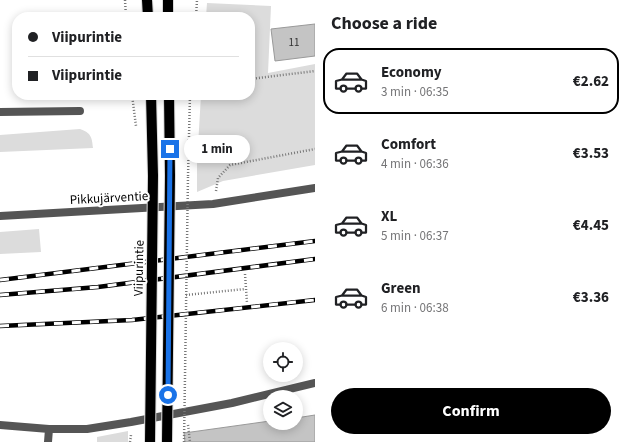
<!DOCTYPE html>
<html lang="en">
<head>
<meta charset="utf-8">
<style>
  :root { --surface:#fff; --page:#f6f6f6; --text:#202124; --muted:#757577; --line:#e0e0e0; --accent:#000 }
  body { margin:0; font-family:"Source Sans 3",sans-serif; background:var(--page); color:var(--text); height:100vh; display:flex; flex-direction:column; font-size:15px; white-space:nowrap }
  * { box-sizing:border-box; margin:0 }
  p { font-size:13px; color:var(--muted) }
  .icon { flex:none; width:22px; height:22px; fill:none; stroke:currentColor; stroke-width:2; stroke-linecap:round; stroke-linejoin:round }
  .map { position:relative; flex:1; overflow:hidden }
  .sheet { display:flex; flex-direction:column; background:var(--surface); width:312px }
  .sheet>* { flex:none }
  .guide { position:absolute; left:12px; top:12px; width:243px; height:88px; border-radius:16px; box-shadow:0 2px 10px #0003; display:grid; align-content:center; height:88px; padding:0 16px; background:var(--surface) }
  .controls { position:absolute; left:263px; top:342px; display:grid; gap:8px }
  .controls a { display:grid; place-items:center; width:40px; height:40px; border-radius:50%; background:var(--surface); box-shadow:0 2px 10px #0003; font-size:20px }
  .end { position:absolute; width:18px; height:18px; margin:-9px; border:5px solid #1a73e8; background:#fff; box-shadow:0 0 0 2px #fff }
  .from { border-radius:50% }
  .bubble { position:absolute; height:28px; border-radius:14px; background:var(--surface); box-shadow:0 2px 10px #0003; font-size:13px; font-weight:700; line-height:28px; text-align:center }
  .guide b { display:flex; align-items:center; gap:14px; height:38px; font-size:15px }
  .guide b+b { border-top:1px solid var(--line) }
  .guide i { width:10px; height:10px; background:var(--text) }
  ul { padding:0; list-style:none }
  li { display:flex; align-items:center; gap:12px; height:66px; margin:0 8px 6px; padding:0 8px; border:2px solid transparent; border-radius:16px }
  li div { flex:1 }
  li b { display:block; font-size:15px }
  li em { font-style:normal; font-weight:700 }
  li.active { border-color:var(--accent) }
  li>.icon { width:36px; height:36px; stroke-width:1.5 }
  h2 { padding:0 16px; font-size:18px; line-height:48px }
  .button { display:flex; gap:8px; margin-top:auto; padding:8px 16px }
  .button a { flex:1; height:46px; border-radius:24px; background:var(--accent); color:#fff; font-size:16px; font-weight:700; line-height:46px; text-align:center }
  main { display:flex; flex:1; min-height:0 }
  .map>svg:first-child { display:block }
  .green { fill:#dcdcdc }
  .building { fill:#c4c4c4; stroke:#999 }
  .lines { fill:none; stroke-linecap:round; stroke-linejoin:round }
  .primary-casing { stroke:#dbdbdb; stroke-width:12 }
  .path { stroke:#777; stroke-width:2.5; stroke-dasharray:1 2; stroke-linecap:butt }
  .service { stroke:#555; stroke-width:8 }
  .minor { stroke:#555; stroke-width:8 }
  .primary { stroke:#000; stroke-width:10 }
  .rail-casing { stroke:#000; stroke-width:4.5 }
  .rail { stroke:#fff; stroke-width:3; stroke-dasharray:9; stroke-linecap:butt }
  .primary-bridge-casing { stroke:#dbdbdb; stroke-width:12; stroke-linecap:butt }
  .path-bridge { stroke:#777; stroke-width:2.5; stroke-dasharray:1 2; stroke-linecap:butt }
  .primary-bridge { stroke:#000; stroke-width:10 }
  .route { stroke:#1a73e8; stroke-width:5 }
  .labels { text-anchor:middle; dominant-baseline:central; stroke-width:4; stroke-linejoin:round; paint-order:stroke }
  .number-label { font-size:11px; fill:#313131 }
  .street-label { font-size:13px; fill:#000; stroke:#fff }
</style>
</head>
<body>
<main>
<div class="map">
<svg width="315" height="442" viewBox="0 0 315 442">
  <rect width="100%" height="100%" fill="#fff"/>
  <path class="green" d="M207,3l64,3 -3,67 47,-9v101l-92,16 -26,11v-29l4,-68h49v-78h-44z
    M80,129c11,4 12,8 13,19l-93,4v-17z
    M39,229l2,23 -41,2v-22z
    M128,431v11h-31v-5z"/>
  <path class="building" d="M315,24v32l-40,5 -4,-32z
    M315,415v27h-130l-1,-9 86,-12v2h26v-5z"/>
  <g class="lines">
    <g class="primary-casing">
      <path id="primary" d="M147,0l1,17
        M168,0v17
        M151,95l2,81
        M169,95l1,81"/>
    </g>
    <path class="path" d="M125,0l1,17
      M196,17l1,-17
      M250,79l65,-8
      M132,95l4,31
      M188,176l2,-81
      M216,191l2,-13 12,-13 85,-16
      M245,274l2,29
      M186,295l59,-6
      M188,425l2,17
      M130,442l1,-7"/>
    <path class="service" d="M0,425l49,4
      M48,442l1,-13h38l44,-7 101,-19 83,-20"/>
    <path class="minor" d="M0,112l80,-1
      M0,216l213,-12 102,-16"/>
    <use href="#primary" class="primary"/>
    <g class="rail-casing">
      <path id="rail" d="M0,280l315,-39
        M0,295l98,-8 217,-28
        M0,326l132,-6 183,-20"/>
    </g>
    <use href="#rail" class="rail"/>
    <g class="primary-bridge-casing">
      <path id="primary-bridge" d="M150,442l3,-266
        M167,442l3,-266"/>
    </g>
    <path class="path-bridge" d="M184,442l4,-266"/>
    <use href="#primary-bridge" class="primary-bridge"/>
  </g>
  <g class="lines">
    <path class="route" d="M168,395l2,-246"/>
  </g>
  <g class="labels">
    <g class="number-label">
      <text x="294" y="42">11</text>
    </g>
    <g class="street-label">
      <text transform="translate(109 198) rotate(-3)">Pikkujärventie</text>
      <text transform="translate(139 268) rotate(-89)">Viipurintie</text>
    </g>
  </g>
</svg>
<div class="controls">
<a><svg class="icon" aria-label="locate" viewBox="0 0 24 24"><circle cx="12" cy="12" r="6"/><path d="M12 2v4M12 18v4M2 12h4M18 12h4"/></svg></a>
<a><svg class="icon" aria-label="layers" viewBox="0 0 24 24"><path d="M12 4l9 5-9 5-9-5zM3 14l9 5 9-5"/></svg></a>
</div>
<i class="end from" style="left:168px;top:395px"></i>
<i class="end" style="left:170px;top:149px"></i>
<div class="bubble" style="left:184px;top:135px;width:66px">1 min</div>
<div class="guide">
<b><i class="from"></i>Viipurintie</b>
<b><i></i>Viipurintie</b>
</div>
</div>
<section class="sheet">
<h2>Choose a ride</h2>
<ul>
<li class="active"><svg class="icon" aria-label="car" viewBox="0 0 24 24"><path d="M5 17H2v-5l4-1 3-4h7l3 4 3 1v5h-3M9 17h6M6 11h13"/><circle cx="7" cy="17" r="2"/><circle cx="17" cy="17" r="2"/></svg><div><b>Economy</b><p>3 min · 06:35</p></div><em>€2.62</em></li>
<li><svg class="icon" aria-label="car" viewBox="0 0 24 24"><path d="M5 17H2v-5l4-1 3-4h7l3 4 3 1v5h-3M9 17h6M6 11h13"/><circle cx="7" cy="17" r="2"/><circle cx="17" cy="17" r="2"/></svg><div><b>Comfort</b><p>4 min · 06:36</p></div><em>€3.53</em></li>
<li><svg class="icon" aria-label="car" viewBox="0 0 24 24"><path d="M5 17H2v-5l4-1 3-4h7l3 4 3 1v5h-3M9 17h6M6 11h13"/><circle cx="7" cy="17" r="2"/><circle cx="17" cy="17" r="2"/></svg><div><b>XL</b><p>5 min · 06:37</p></div><em>€4.45</em></li>
<li><svg class="icon" aria-label="car" viewBox="0 0 24 24"><path d="M5 17H2v-5l4-1 3-4h7l3 4 3 1v5h-3M9 17h6M6 11h13"/><circle cx="7" cy="17" r="2"/><circle cx="17" cy="17" r="2"/></svg><div><b>Green</b><p>6 min · 06:38</p></div><em>€3.36</em></li>
</ul>
<div class="button"><a>Confirm</a></div>
</section>
</main>
</body>
</html>
